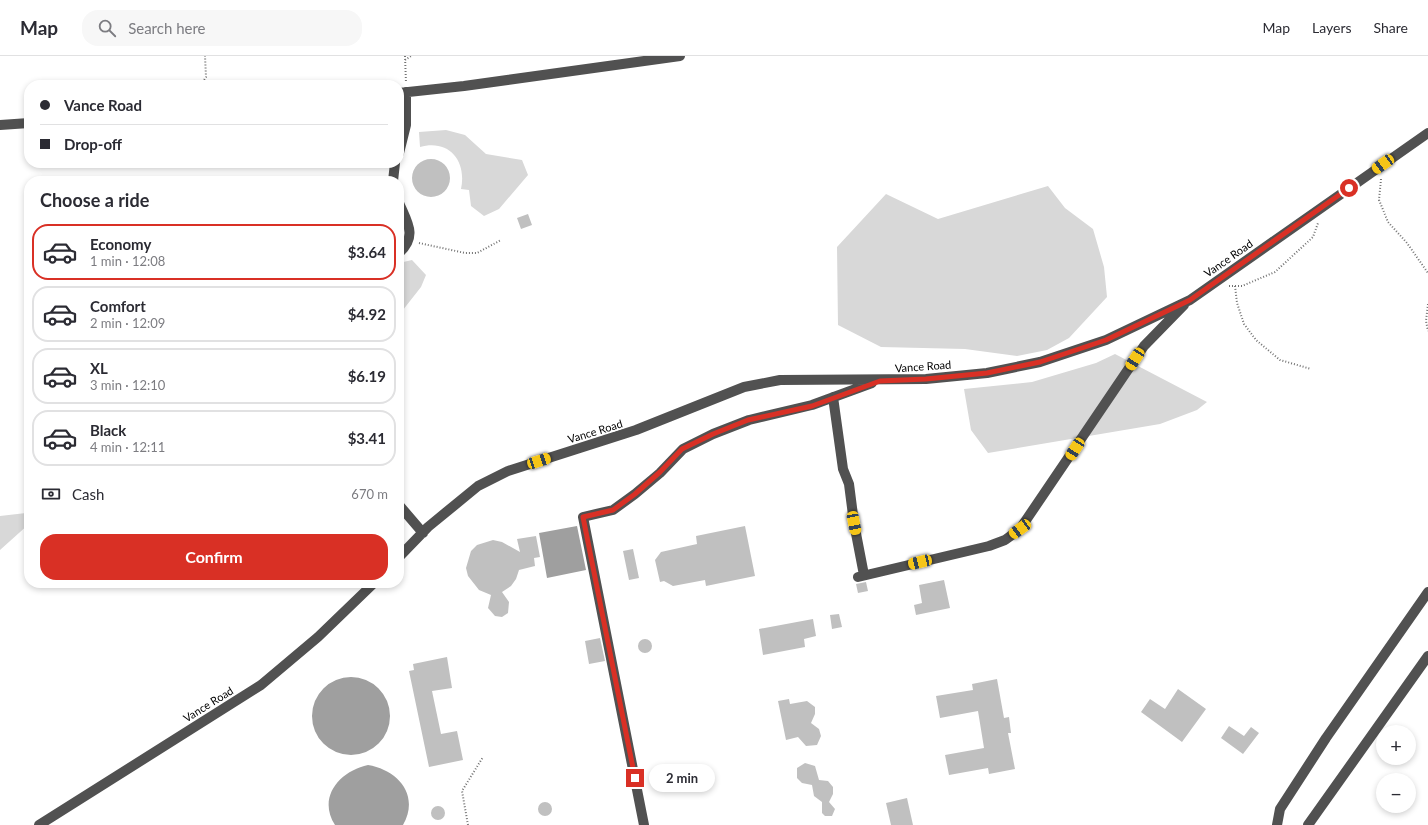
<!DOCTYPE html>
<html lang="en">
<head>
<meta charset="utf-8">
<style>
  :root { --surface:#fff; --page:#f7f7f7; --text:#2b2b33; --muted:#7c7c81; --line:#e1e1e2; --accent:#d93025 }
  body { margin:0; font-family:Lato,sans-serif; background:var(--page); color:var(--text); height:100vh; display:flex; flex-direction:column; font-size:15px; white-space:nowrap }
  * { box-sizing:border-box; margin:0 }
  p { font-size:13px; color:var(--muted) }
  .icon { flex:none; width:22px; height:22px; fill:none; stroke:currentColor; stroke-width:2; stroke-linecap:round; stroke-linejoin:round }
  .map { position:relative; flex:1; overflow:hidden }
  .panel { position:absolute; left:24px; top:120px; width:380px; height:412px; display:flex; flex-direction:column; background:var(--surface); border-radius:16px; box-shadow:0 2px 6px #0003 }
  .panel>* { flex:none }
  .top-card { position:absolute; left:24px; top:24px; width:380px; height:88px; border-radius:16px; box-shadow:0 2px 6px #0003; display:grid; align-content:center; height:88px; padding:0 16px; background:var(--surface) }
  .tools { position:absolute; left:1376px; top:669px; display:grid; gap:8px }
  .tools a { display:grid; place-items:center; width:40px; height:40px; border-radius:50%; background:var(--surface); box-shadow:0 2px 6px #0003; font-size:20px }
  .end { position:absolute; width:18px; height:18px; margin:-9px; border:5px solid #d93025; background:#fff; box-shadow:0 0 0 2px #fff }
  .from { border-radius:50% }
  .bubble { position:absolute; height:28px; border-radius:14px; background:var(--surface); box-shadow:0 2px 6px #0003; font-size:13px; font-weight:700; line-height:28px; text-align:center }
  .car { position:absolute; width:12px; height:24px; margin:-12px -6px; border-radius:5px; box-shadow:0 0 3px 1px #0007; background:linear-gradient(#f5c518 24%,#345 0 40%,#f5c518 0 76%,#345 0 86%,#f5c518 0) }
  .top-card b { display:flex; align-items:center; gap:14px; height:38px; font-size:15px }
  .top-card b+b { border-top:1px solid var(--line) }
  .top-card i { width:10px; height:10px; background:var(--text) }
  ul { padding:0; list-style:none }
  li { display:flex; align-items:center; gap:12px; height:56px; margin:0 8px 6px; padding:0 8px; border:2px solid var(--line); border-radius:16px }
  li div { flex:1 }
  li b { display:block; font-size:15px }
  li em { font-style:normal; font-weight:700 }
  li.current { border-color:var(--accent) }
  li>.icon { width:36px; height:36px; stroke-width:1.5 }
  h2 { padding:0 16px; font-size:18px; line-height:48px }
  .pay { display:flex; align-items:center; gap:10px; height:44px; padding:0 16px; font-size:15px }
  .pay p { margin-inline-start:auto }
  .cta { display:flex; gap:8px; margin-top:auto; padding:8px 16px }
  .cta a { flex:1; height:46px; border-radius:16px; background:var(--accent); color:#fff; font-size:16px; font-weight:700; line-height:46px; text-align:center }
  header { display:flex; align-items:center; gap:24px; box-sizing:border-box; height:56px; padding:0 20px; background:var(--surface); border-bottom:1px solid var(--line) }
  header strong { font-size:19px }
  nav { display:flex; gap:22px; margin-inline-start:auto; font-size:14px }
  .search { width:280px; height:36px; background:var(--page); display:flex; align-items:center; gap:10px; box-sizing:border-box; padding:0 14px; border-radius:16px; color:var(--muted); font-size:15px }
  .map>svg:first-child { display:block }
  .green { fill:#d8d8d8 }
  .water { fill:#9f9f9f }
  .building { fill:#c0c0c0 }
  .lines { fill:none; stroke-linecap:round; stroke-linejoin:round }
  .path { stroke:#737373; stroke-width:2; stroke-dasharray:1 2; stroke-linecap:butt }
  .minor { stroke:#515151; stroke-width:10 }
  .route { stroke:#d93025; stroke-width:5 }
  .labels { text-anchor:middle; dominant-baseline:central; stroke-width:3; stroke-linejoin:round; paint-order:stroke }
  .street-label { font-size:11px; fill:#000; stroke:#fff }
</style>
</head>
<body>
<header>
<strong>Map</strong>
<div class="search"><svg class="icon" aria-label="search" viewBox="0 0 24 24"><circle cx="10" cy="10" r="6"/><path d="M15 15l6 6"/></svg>Search here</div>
<nav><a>Map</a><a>Layers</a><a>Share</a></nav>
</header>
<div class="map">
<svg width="1428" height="769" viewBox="0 0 1428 769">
  <rect width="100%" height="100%" fill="#fff"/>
  <path class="green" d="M446,74l19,5 21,19 36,6 6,15 -29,34 -15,7 -13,-10 -2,-16 -8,-1c6,-28 -12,-50 -41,-42l-1,-15z
    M1048,130l17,22 28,21 11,38 3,30 -38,41 -22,12 -30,6 -52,-7 -84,-2 -43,-22 -1,-78 49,-53 52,25z
    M412,204l14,15 -5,12 -22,28v-52z
    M1115,298l92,48 -10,8 -37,14 -172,29 -17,-23 -7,-41 68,-7 64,-19z
    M26,457l3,4v7l-29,26v-34z"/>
  <path class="water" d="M577,470l9,44 -39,8 -8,-45z
    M312 660a39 39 0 1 1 78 0a39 39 0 1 1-78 0Z
    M368,709c30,5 52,30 35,60h-68c-18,-28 5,-54 33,-60z"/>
  <path class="building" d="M412 122a19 19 0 1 1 38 0a19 19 0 1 1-38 0Z
    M528,158l4,11 -11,4 -4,-11z
    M745,470l10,50 -49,10 -1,-6 -32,6 -9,-5 -4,1 -5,-22 6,-8 36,-8 -1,-8z
    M536,480l4,21 -6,1 1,8 -16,4 -3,9 -5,7 -9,6 7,10 -1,11 -6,4 -7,-1 -7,-8 3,-13 -12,-5 -11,-14 -2,-8 5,-17 6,-6 16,-5 9,2 18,10 -3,-13z
    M633,493l6,29 -10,2 -6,-29z
    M944,524l6,28 -34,7 -2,-10 8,-2 -3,-18z
    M866,526l2,9 -10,2 -2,-9z
    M839,558l3,13 -10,2 -2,-14z
    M813,563l3,17 -12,3 1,8 -42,8 -4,-26z
    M600,582l5,23 -16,3 -4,-23z
    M638 590a7 7 0 1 1 14 0a7 7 0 1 1-14 0Z
    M447,601l5,31 -20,3 9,43 16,-3 6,29 -34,7 -20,-96 5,-1 -1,-6z
    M997,623l7,39 5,-1 2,16h-3l7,36 -26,5 -1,-6 -39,7 -4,-20 39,-7 -6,-37 -38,7 -4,-22 37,-6 -1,-6z
    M1178,633l28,20 -24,33 -41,-30 9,-13 15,10z
    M789,643l1,5 17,-3 8,6v7l-4,9 8,6 2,7 -4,9 -11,1 -8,-9 -12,3 -8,-39z
    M1229,670l15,10 7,-9 8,6 -16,21 -22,-16z
    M805,707l10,3 4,14 9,1 5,6v7l-4,8 6,7 -3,7h-7l-3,-3v-11l-8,-6 -2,-11 -10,-2 -5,-5v-10z
    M907,742l6,27h-22l-5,-22z
    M538 753a7 7 0 1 1 14 0a7 7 0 1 1-14 0Z
    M431 757a7 7 0 1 1 14 0a7 7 0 1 1-14 0Z"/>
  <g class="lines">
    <path class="path" d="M405,0l1,27
      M405,4l6,-4
      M201,29l5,-8 -1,-21
      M1381,123l-2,21 9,22 19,21 21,30
      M419,187l46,10h12l24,-13
      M1229,230h13l33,-14 38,-35 5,-14
      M1235,230l2,17 7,21 12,16 24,20 31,9
      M1428,248l-2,17 2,10
      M468,769l-6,-34 21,-34"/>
    <path class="minor" d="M399,37l65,-7 216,-30
      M0,69l29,-2
      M399,97l7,-28v-33
      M393,125l2,-18
      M399,147c8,19 19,33 0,50
      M833,341l10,72 6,15 5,39 10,52
      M399,449l24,28
      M399,501l29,-30 50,-41 30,-15 128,-41 108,-43 36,-7 146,-1 61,-6 53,-11 66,-22 84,-40 238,-167
      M858,521l131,-31 16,-6 15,-11 124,-183 40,-41
      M39,769l222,-140 57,-48 56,-54
      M644,769l-61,-308 30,-7 22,-16 25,-21 23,-24 30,-15 36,-14 63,-15 60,-22
      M1277,769l3,-16 46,-71 102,-146
      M1308,769l120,-169"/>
  </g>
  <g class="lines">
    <path class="route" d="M635,722l-52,-261 30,-7 22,-16 25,-22 22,-23 31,-15 35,-14 64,-14 68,-25 46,-2 61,-6 53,-11 66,-22 84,-40 159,-112"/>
  </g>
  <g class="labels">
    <g class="street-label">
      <text transform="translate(1228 202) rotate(-35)">Vance Road</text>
      <text transform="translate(923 310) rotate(-4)">Vance Road</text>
      <text transform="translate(595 375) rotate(-17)">Vance Road</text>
      <text transform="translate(208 648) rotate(-32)">Vance Road</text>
    </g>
  </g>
</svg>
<div class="tools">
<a>+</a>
<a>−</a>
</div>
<i class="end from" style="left:1349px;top:132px"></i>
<i class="end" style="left:635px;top:722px"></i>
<div class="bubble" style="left:649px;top:708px;width:66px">2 min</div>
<i class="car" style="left:1383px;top:108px;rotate:235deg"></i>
<i class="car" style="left:1135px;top:303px;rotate:213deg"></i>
<i class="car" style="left:1075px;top:393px;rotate:213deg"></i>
<i class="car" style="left:539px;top:405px;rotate:72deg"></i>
<i class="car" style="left:854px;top:467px;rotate:169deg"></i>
<i class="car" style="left:1020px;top:473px;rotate:234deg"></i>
<i class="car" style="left:920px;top:506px;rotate:257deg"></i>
<div class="top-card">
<b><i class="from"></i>Vance Road</b>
<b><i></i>Drop-off</b>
</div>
<section class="panel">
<h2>Choose a ride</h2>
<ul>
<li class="current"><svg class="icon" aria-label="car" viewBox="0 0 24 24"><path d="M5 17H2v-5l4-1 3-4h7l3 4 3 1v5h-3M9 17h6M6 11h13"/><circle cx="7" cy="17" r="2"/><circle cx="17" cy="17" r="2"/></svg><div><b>Economy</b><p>1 min · 12:08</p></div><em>$3.64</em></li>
<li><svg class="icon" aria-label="car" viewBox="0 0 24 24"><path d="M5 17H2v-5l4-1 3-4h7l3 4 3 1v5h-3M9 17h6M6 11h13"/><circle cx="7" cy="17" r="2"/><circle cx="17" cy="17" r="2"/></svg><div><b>Comfort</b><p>2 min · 12:09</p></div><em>$4.92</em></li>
<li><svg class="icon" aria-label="car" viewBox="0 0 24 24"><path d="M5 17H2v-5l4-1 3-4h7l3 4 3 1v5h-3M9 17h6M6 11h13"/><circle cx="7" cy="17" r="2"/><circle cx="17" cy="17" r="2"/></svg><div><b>XL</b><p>3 min · 12:10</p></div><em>$6.19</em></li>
<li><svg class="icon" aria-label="car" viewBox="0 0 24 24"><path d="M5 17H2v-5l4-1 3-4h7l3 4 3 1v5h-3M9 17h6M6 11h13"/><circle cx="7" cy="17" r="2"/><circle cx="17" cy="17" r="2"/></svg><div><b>Black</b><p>4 min · 12:11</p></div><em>$3.41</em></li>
</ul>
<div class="pay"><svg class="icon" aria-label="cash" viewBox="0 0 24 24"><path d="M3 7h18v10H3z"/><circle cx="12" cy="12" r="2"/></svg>Cash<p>670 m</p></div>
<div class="cta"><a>Confirm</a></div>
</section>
</div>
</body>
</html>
